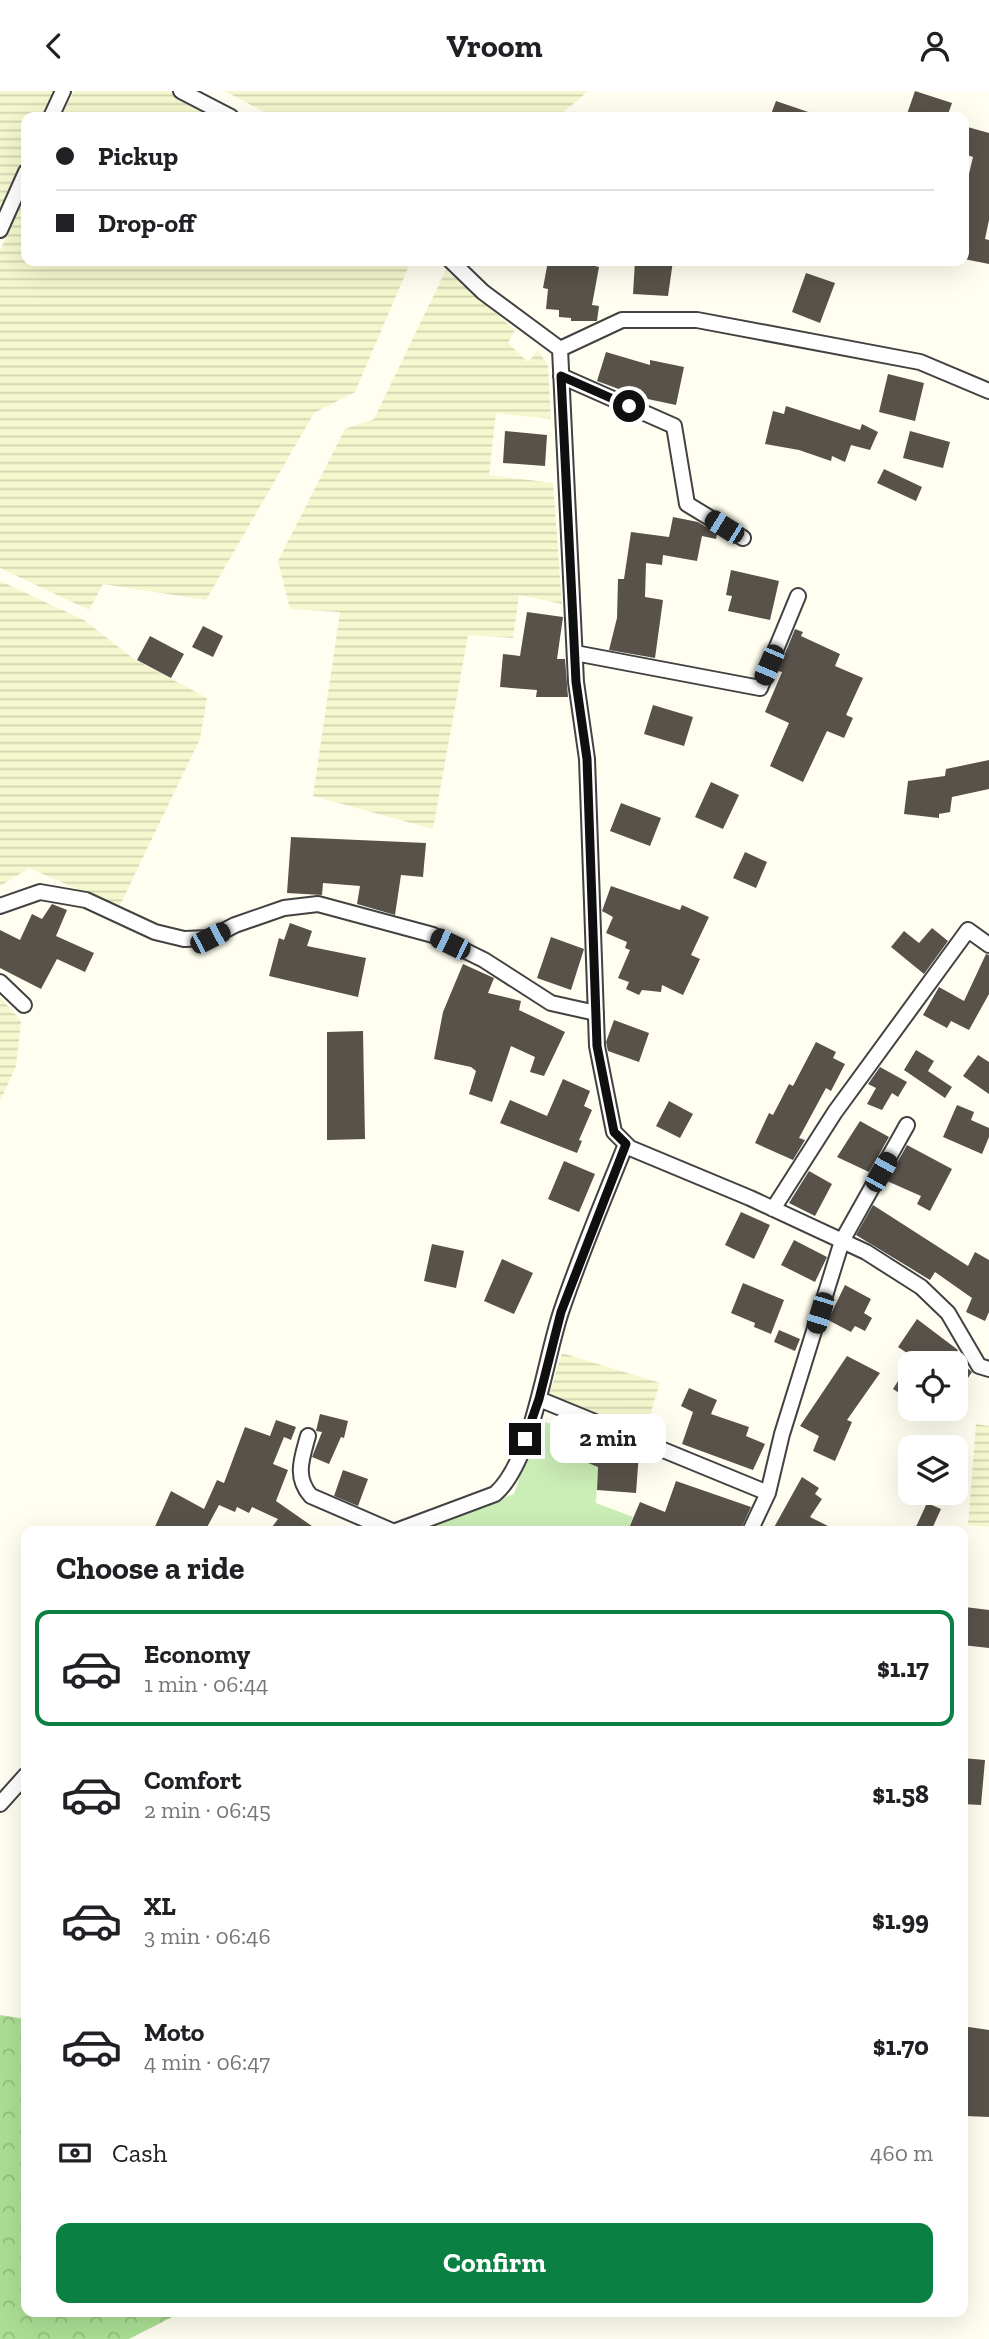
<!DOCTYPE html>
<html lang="en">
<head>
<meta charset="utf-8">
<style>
  :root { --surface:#fff; --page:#f2f2f2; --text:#202124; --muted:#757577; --line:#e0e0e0; --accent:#0b8043 }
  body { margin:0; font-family:"Zilla Slab",serif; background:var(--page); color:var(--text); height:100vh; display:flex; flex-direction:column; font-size:26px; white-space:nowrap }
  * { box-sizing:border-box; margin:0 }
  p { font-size:23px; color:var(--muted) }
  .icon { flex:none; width:38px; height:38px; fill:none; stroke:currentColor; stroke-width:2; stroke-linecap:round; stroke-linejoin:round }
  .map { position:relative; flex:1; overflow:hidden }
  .drawer { position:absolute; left:21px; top:1435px; width:947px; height:791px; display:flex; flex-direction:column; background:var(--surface); border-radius:14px; box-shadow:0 7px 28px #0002 }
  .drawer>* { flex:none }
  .banner { position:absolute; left:21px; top:21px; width:948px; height:154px; border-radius:14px; box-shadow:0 7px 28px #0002; display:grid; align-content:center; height:154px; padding:0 35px; background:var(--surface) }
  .controls { position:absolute; left:898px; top:1260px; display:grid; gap:14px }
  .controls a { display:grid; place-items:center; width:70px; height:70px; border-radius:14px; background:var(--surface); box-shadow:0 7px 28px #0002; font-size:35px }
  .end { position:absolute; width:32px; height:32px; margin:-16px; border:9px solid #0f0f0f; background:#fff; box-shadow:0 0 0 4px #fff }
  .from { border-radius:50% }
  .bubble { position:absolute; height:49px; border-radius:14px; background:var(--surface); box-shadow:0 7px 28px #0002; font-size:23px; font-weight:700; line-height:49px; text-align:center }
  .car { position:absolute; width:21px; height:42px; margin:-21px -10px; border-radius:9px; box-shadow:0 0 5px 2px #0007; background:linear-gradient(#222 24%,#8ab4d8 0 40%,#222 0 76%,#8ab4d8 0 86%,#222 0) }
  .banner b { display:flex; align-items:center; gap:24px; height:66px; font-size:26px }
  .banner b+b { border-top:2px solid var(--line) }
  .banner i { width:18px; height:18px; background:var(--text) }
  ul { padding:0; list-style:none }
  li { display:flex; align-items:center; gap:21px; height:116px; margin:0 14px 10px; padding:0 21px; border:4px solid transparent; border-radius:14px }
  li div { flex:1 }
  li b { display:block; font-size:26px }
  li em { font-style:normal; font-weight:700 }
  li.selected { border-color:var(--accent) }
  li>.icon { width:63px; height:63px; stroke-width:1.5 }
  h2 { padding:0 35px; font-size:32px; line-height:84px }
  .pay { display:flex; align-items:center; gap:18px; height:77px; padding:0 35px; font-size:26px }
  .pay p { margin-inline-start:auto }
  .button { display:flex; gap:14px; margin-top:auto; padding:14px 35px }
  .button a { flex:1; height:80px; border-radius:14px; background:var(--accent); color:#fff; font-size:28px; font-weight:700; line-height:80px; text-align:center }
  header { display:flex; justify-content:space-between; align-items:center; height:91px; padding:0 35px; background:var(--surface); font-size:32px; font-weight:700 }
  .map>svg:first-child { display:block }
  .farmland { fill:url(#farmland-rules) }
  .grass { fill:#cbedb6 }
  .forest { fill:url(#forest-crowns) }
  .building { fill:#58524a }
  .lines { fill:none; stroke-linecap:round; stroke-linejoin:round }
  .minor-casing { stroke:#424242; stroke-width:18 }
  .minor { stroke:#fff; stroke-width:14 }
  .route { stroke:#0f0f0f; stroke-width:9 }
</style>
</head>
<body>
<header><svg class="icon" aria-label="back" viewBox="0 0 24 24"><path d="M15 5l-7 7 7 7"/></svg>Vroom<svg class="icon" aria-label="person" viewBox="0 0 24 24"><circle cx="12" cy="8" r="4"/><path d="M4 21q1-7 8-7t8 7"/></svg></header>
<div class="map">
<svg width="989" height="2248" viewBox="0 0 989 2248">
  <defs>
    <pattern id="farmland-rules" width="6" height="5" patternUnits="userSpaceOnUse" patternTransform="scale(1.75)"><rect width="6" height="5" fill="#f5f8ce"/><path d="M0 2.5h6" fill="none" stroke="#d1d3b0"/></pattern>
    <pattern id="forest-crowns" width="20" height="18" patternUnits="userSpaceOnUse" patternTransform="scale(1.75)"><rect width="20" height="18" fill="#acdf94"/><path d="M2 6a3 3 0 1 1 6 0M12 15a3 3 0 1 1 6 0" fill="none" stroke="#93be7e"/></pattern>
  </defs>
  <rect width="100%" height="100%" fill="#fffef0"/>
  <path class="farmland" d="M0,0h59l-13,26h-20v42l-26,56z
    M74,0h95l48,26h-156z
    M225,0h363l-30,26h-285z
    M26,103v67h385l-56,131 -41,21 -108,187 -103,-16 -14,26 -89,-42v-317z
    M446,179l69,60 -7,13 20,19 10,-12 10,16 3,53 -55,-6 -7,62 64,8 9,121 -43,-9 -6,43 -45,-3 -35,194 -120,-33 27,-184 -50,-3 -12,-48 67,-132 29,-10z
    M0,490l84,39 50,39 73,39 -7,41 -81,168 -90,-39 -29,18z
    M0,906l21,24 -5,45 -16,35z
    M562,1262l98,30 -16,52 -98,-30z
    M976,1333l13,2v101l-21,-2z"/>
  <path class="grass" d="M539,1329l39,13 -6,19 26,12 -2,39 37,14 -6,14h-213l100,-37z"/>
  <path class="forest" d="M0,1924l26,4v293h156l-53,27h-129z"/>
  <path class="building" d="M915,0l37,12 -5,14h-41z
    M776,10l41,14 -1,2h-46z
    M964,35l25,7v87l-4,19 4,1v24l-25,-5v-64l9,-38 -9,-3z
    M548,170h27l24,6 -7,38 7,1 -2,15h-26v-3l-12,-1v-7l-13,-1 2,-20 -5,-1z
    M635,170h38l-5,35 -35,-2z
    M806,182l29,10 -15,40 -28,-11z
    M606,261l44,13v-5l34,7 -8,38 -33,-7 -46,-17z
    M888,283l36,9 -9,38 -36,-9z
    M786,315l74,24 2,-6 16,8 -8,18 -19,-5 -6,17 -13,-6 -1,5 -32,-11 -34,-6 8,-33 11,3z
    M505,340l42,4 -2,31 -42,-3z
    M910,340l40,11 -7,26 -40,-10z
    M884,378l38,18 -6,14 -39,-18z
    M673,426l25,5 19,12 -1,5 -14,-3 -5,25 -34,-6 -1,10 -16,-2 -1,34 18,3 -8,58 -46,-8 8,-32 1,-39h6l7,-47 38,5z
    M731,479l48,11 -9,39 -42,-9 4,-15 -6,-1z
    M527,521l36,5 -6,42h8l3,38h-32l1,-7 -37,-3 3,-33 17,2z
    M203,535l20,10 -10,21 -21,-10z
    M795,538l8,3 -2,4 39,18 -5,12 28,12 -17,37 7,3 -9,20 -17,-7 -24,51 -33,-16 19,-43 -24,-11 17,-40 -4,-1z
    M150,545l34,18 -13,24 -34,-18z
    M653,614l40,12 -9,29 -40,-12z
    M989,669v29l-37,8 -2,15 -11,2v4l-35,-4 4,-33 37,-5 1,-7z
    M711,691l28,13 -16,34 -28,-12z
    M621,712l40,15 -11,28 -40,-15z
    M291,746l135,6 -3,34 -22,-2 -6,40 -38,-11 3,-18 -37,-3 -1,12 -35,-2z
    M745,761l22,10 -11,26 -23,-10z
    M611,795l69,24 2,-5 27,12 -18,38 9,4 -17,36 -21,-10 -1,7 -19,-2 -3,5 -13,-6 3,-7 -11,-4 12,-28 -5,-2 2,-6 -21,-9 7,-16 -11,-6z
    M52,813l15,6 -11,26 38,17 -9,19 -28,-13 -16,30 -41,-21v-38l20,10 12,-26 10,5z
    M290,832l22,8 -5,15 59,12 -8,39 -89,-21 10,-38 5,2z
    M932,837l16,13 -24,33 -33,-27 13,-16 15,12z
    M551,846l33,12 -13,41 -34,-12z
    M986,863l3,1v39l-20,36 -18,-9 -4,7 -24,-13 16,-28 25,14z
    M463,873l31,14 -6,15 33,8 -2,9 46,22 -21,44 -14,-4 5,-15 -24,-11 -19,56 -23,-8 7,-23 -5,-4 -37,-8 9,-47z
    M614,929l35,13 -10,29 -31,-11 -2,-9z
    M363,940l2,108 -38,1v-108z
    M816,951l20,10 -3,6 12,6 -14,27 -5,-3 -27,50 6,2 -12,20 -38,-17 14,-30 4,2 16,-31 4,2z
    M916,959l18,11 -6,10 24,16 -7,11 -41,-28z
    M978,964l11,7v32l-26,-18z
    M880,976l27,15 -9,15 -6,-4 -10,17 -15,-6 9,-16 -8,-4z
    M563,988l27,12 -6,15 8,4 -13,30 3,1 -5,12 -77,-30 10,-23 37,16z
    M669,1010l24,13 -13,24 -24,-12z
    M957,1014l17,7 -3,8 18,8v9l-7,17 -39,-17z
    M860,1030l29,16 -20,35 -32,-15z
    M907,1054l45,24 -22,42 -13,-7 4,-8 -34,-15z
    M564,1070l31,13 -16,38 -31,-13z
    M809,1080l23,13 -17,32 -26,-13z
    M873,1114l95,61 7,-14 14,8v52l-4,9 -19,-9 6,-14 -37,-26 -5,8 -74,-45z
    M741,1121l29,13 -16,34 -29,-14z
    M794,1149l33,17 -12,25 -34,-17z
    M432,1153l32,7 -8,37 -32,-7z
    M502,1168l31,14 -19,41 -30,-13z
    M743,1192l41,17 -13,34 -17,-7 1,-4 -24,-10z
    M845,1194l26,14 -7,14 8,5 -7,13 -10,-5 -4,6 -23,-12z
    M917,1228l41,31 -9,13h-39v37l-17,-11 20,-32 -15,-10z
    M779,1239l21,9 -5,12 -21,-9z
    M847,1265l33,17 -33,47 5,2 -17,39 -22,-10 6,-15 -19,-10z
    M956,1267l16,14 -16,24z
    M689,1297l28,12 -6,14 38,13 -3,9 19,8 -12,26 -71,-26 11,-32 -12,-6z
    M320,1323l28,7 -4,17 -3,-1 -12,27 -17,-7 10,-25 -6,-1z
    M276,1329l20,7 -5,13 -7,-3 -11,27 15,6 -12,31 43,30h-50l9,-12 -26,-12 -3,6 -12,-6 -2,5 -16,-7 -14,26h-52l18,-40 33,18 13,-29 7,3 21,-56 25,9z
    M580,1345l13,6 -3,7 49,4 -3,40 -39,-3 1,-23 -42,-17 1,-3 18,1z
    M343,1379l25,9 -10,27 -24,-10z
    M802,1386l17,11 -4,6 7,5 -12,18 28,14h-66z
    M676,1390l75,26 -11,24h-103l-8,-3 11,-26 25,10z
    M927,1412l14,6 -10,22h-17z
    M965,1516l24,3v38l-27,-3z
    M962,1667l23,2 -4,45 -19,-1z
    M962,1935l27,4v87l-24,-1 2,-54h-5z"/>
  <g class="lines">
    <g class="minor-casing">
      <path id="minor" d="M181,0l50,26
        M51,26l12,-26
        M0,139l26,-58
        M451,170l32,31 77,57 16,333 11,77 10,287 17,86 16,16 120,50 116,54 55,35 27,26 31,53 10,3
        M560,258l62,-29h75l223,42 69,29
        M561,285l113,50 13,78 56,34
        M575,562l185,35 38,-92
        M0,815l40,-14 46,8 69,32 29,7 26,-1 25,-13 49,-17 34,-4 115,31 51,25 67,43 45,10
        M0,891l24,23
        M773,1118l62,-97 133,-182 21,15
        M539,1308l229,94 -18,38
        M308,1345c-6,22 -14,41 3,60l81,35
        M768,1402l14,-59 60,-193 65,-116
        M396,1440l99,-37c38,-33 50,-137 67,-185 19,-56 42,-110 64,-165
        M0,1713l26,-29"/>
    </g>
    <use href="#minor" class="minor"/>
  </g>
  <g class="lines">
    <path class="route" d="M525,1348l14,-40 22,-87 65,-168 -12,-12 -17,-86 -10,-287 -11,-77 -15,-306 68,30"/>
  </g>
</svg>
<div class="controls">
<a><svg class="icon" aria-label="locate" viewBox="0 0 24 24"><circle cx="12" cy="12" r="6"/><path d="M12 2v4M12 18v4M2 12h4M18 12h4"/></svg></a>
<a><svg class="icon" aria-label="layers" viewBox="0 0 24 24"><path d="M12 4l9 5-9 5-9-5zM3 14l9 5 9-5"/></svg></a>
</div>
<i class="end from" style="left:629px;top:315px"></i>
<i class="end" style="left:525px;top:1348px"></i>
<div class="bubble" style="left:550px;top:1323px;width:116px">2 min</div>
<i class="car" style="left:724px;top:436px;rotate:302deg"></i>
<i class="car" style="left:769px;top:574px;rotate:203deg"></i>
<i class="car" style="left:210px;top:847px;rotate:63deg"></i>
<i class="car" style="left:450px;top:853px;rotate:296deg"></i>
<i class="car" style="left:881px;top:1081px;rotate:29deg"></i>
<i class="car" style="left:820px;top:1222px;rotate:197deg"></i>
<div class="banner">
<b><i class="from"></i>Pickup</b>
<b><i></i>Drop-off</b>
</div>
<section class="drawer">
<h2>Choose a ride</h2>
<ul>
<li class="selected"><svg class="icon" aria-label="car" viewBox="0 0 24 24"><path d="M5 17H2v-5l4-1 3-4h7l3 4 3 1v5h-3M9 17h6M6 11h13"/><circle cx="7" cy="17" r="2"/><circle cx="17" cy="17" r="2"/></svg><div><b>Economy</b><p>1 min · 06:44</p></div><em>$1.17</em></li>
<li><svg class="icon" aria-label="car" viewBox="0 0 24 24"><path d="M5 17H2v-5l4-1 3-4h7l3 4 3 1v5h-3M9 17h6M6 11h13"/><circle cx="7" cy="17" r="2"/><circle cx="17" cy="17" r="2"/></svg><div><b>Comfort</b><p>2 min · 06:45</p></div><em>$1.58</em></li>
<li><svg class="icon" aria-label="car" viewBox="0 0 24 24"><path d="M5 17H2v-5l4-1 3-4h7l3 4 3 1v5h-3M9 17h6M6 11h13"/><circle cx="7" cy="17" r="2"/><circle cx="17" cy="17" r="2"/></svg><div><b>XL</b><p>3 min · 06:46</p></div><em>$1.99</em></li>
<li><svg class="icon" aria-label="car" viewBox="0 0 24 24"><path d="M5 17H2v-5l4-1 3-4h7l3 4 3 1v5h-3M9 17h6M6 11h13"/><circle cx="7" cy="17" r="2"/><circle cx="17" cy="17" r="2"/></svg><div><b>Moto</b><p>4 min · 06:47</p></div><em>$1.70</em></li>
</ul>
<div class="pay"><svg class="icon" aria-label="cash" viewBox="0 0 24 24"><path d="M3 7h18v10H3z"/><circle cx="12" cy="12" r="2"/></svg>Cash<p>460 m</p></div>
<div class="button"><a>Confirm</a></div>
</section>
</div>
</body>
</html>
